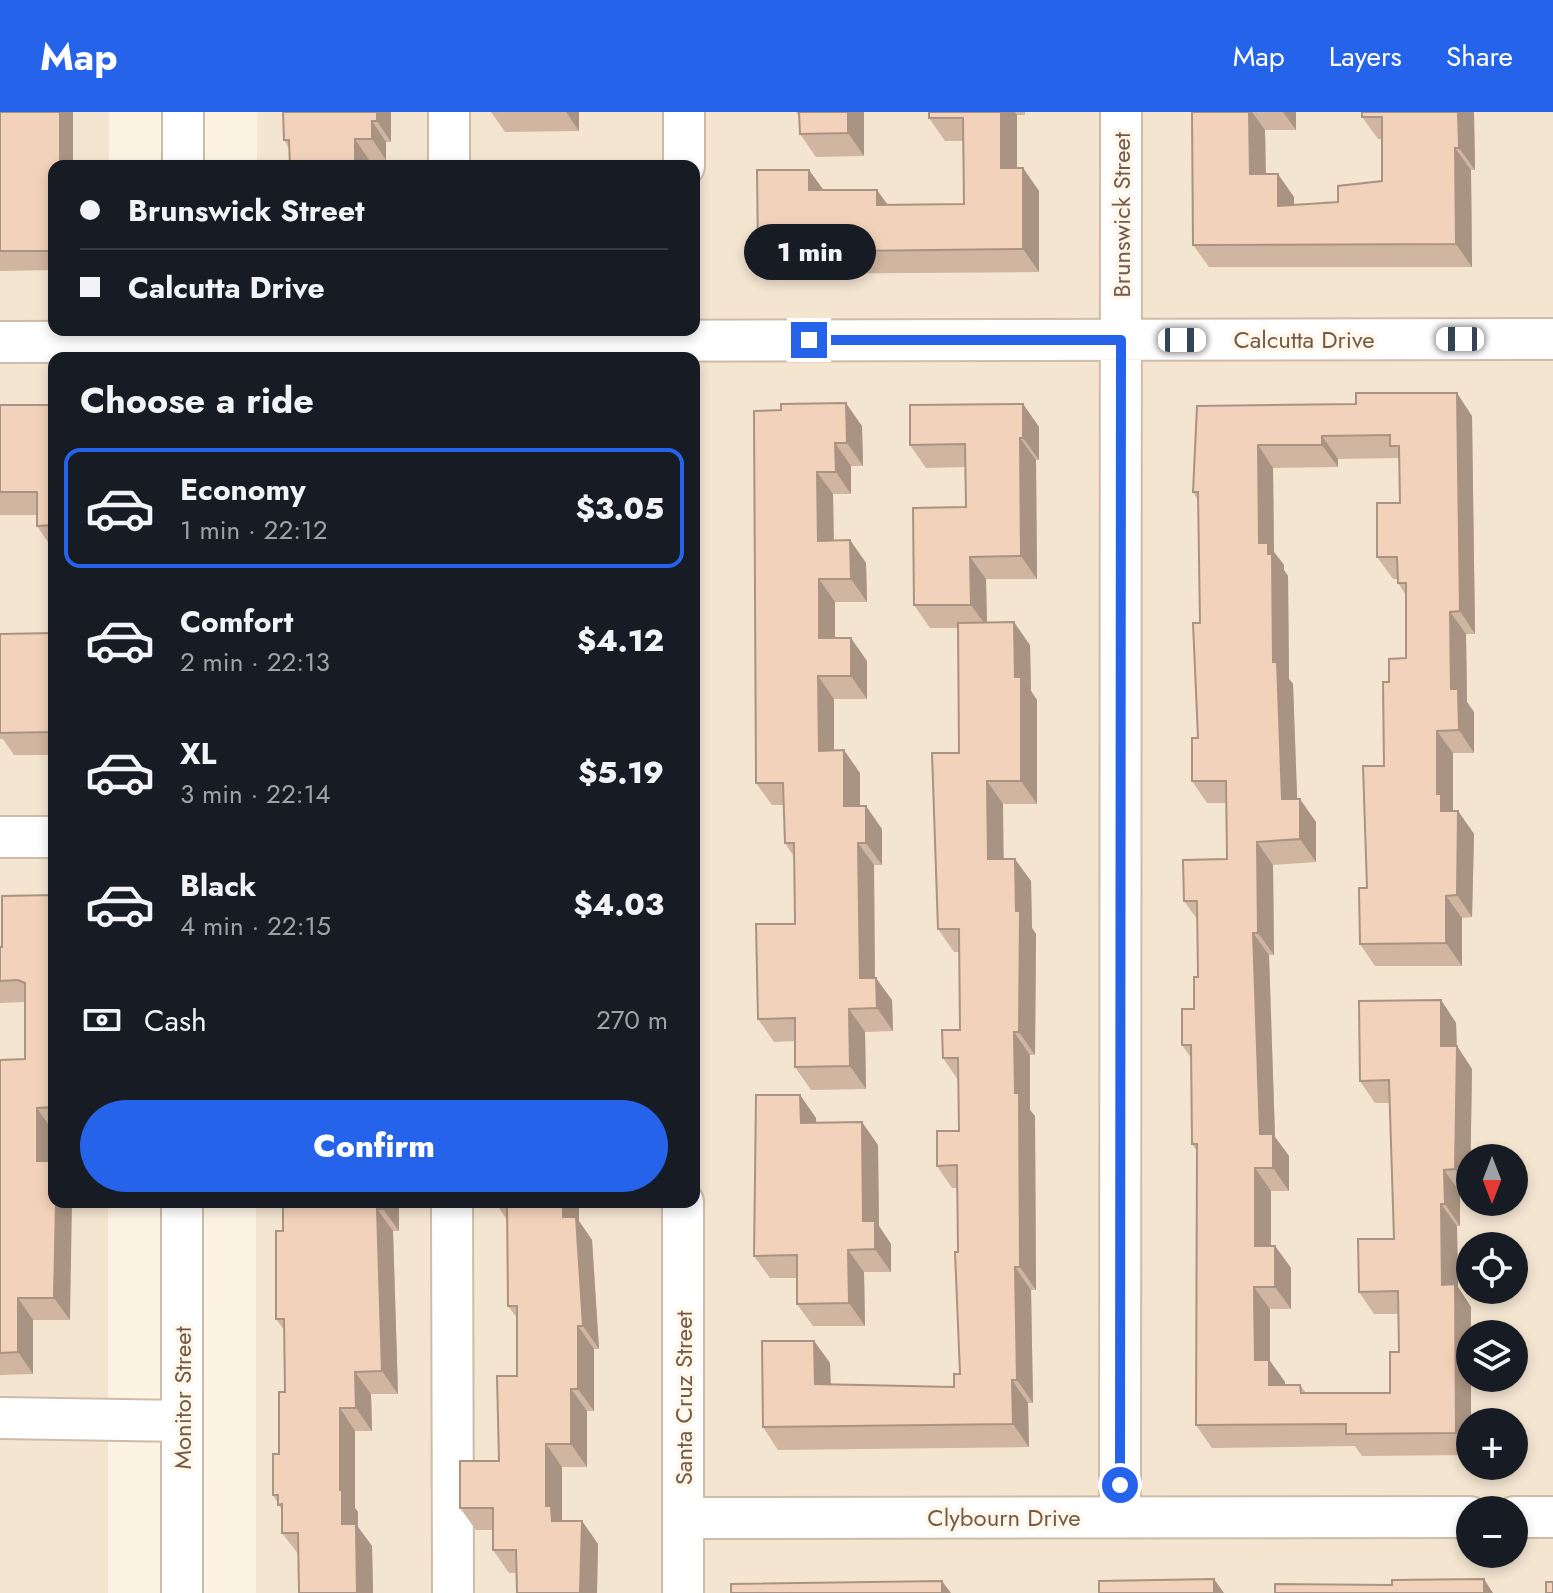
<!DOCTYPE html>
<html lang="en">
<head>
<meta charset="utf-8">
<style>
  :root { --surface:#171b24; --page:#20242c; --text:#f1f3f6; --muted:#9ea1a6; --line:#363941; --accent:#2563eb }
  body { margin:0; font-family:Jost,sans-serif; background:var(--page); color:var(--text); height:100vh; display:flex; flex-direction:column; font-size:30px; white-space:nowrap }
  * { box-sizing:border-box; margin:0 }
  p { font-size:26px; color:var(--muted) }
  .icon { flex:none; width:44px; height:44px; fill:none; stroke:currentColor; stroke-width:2; stroke-linecap:round; stroke-linejoin:round }
  .map { position:relative; flex:1; overflow:hidden }
  .sheet { position:absolute; left:48px; top:240px; width:652px; height:856px; display:flex; flex-direction:column; background:var(--surface); border-radius:16px; box-shadow:0 4px 12px #0003 }
  .sheet>* { flex:none }
  .guide { position:absolute; left:48px; top:48px; width:652px; height:176px; border-radius:16px; box-shadow:0 4px 12px #0003; display:grid; align-content:center; height:176px; padding:0 32px; background:var(--surface) }
  .needle { width:52px; rotate:180deg }
  .fabs { position:absolute; left:1456px; top:1032px; display:grid; gap:16px }
  .fabs a { display:grid; place-items:center; width:72px; height:72px; border-radius:50%; background:var(--surface); box-shadow:0 4px 12px #0003; font-size:40px }
  .end { position:absolute; width:36px; height:36px; margin:-18px; border:10px solid #2563eb; background:#fff; box-shadow:0 0 0 4px #fff }
  .from { border-radius:50% }
  .bubble { position:absolute; height:56px; border-radius:28px; background:var(--surface); box-shadow:0 4px 12px #0003; font-size:26px; font-weight:800; line-height:56px; text-align:center }
  .car { position:absolute; width:24px; height:48px; margin:-24px -12px; border-radius:10px; box-shadow:0 0 6px 2px #0007; background:linear-gradient(#fff 24%,#345 0 40%,#fff 0 76%,#345 0 86%,#fff 0) }
  .guide b { display:flex; align-items:center; gap:28px; height:76px; font-size:30px }
  .guide b+b { border-top:2px solid var(--line) }
  .guide i { width:20px; height:20px; background:var(--text) }
  ul { padding:0; list-style:none }
  li { display:flex; align-items:center; gap:24px; height:120px; margin:0 16px 12px; padding:0 16px; border:4px solid transparent; border-radius:16px }
  li div { flex:1 }
  li b { display:block; font-size:30px }
  li em { font-style:normal; font-weight:800 }
  li.current { border-color:var(--accent) }
  li>.icon { width:72px; height:72px; stroke-width:1.5 }
  h2 { padding:0 32px; font-size:36px; line-height:96px }
  .pay { display:flex; align-items:center; gap:20px; height:88px; padding:0 32px; font-size:30px }
  .pay p { margin-inline-start:auto }
  .button { display:flex; gap:16px; margin-top:auto; padding:16px 32px }
  .button a { flex:1; height:92px; border-radius:48px; background:var(--accent); color:#fff; font-size:32px; font-weight:800; line-height:92px; text-align:center }
  header { display:flex; align-items:center; gap:48px; box-sizing:border-box; height:112px; padding:0 40px; background:var(--accent); color:#fff }
  header strong { font-size:38px }
  nav { display:flex; gap:44px; margin-inline-start:auto; font-size:28px }
  .map>svg:first-child { display:block }
  .residential { fill:#f4e5d1; fill-rule:evenodd }
  .lines { fill:none; stroke-linecap:round; stroke-linejoin:round }
  .minor-casing { stroke:#cebbaa; stroke-width:44 }
  .minor { stroke:#fff; stroke-width:40 }
  .wall { fill:#d0b5a0 }
  .shaded-wall { fill:#a99382 }
  .building { fill:#f2d2ba; stroke:#a99382; stroke-width:2 }
  .route { stroke:#2563eb; stroke-width:10 }
  .labels { text-anchor:middle; dominant-baseline:central; stroke-width:7; stroke-linejoin:round; paint-order:stroke }
  .street-label { font-size:24px; fill:#755a49; stroke:#fff7e9 }
</style>
</head>
<body>
<header>
<strong>Map</strong>
<nav><a>Map</a><a>Layers</a><a>Share</a></nav>
</header>
<div class="map">
<svg width="1553" height="1481" viewBox="0 0 1553 1481">
  <rect width="100%" height="100%" fill="#fcf3e3"/>
  <path class="residential" d="M0,0h109v54h-55v1036h54v391h-108z
    M257,0h1296v1481h-1297v-391h438v-1036h-437zM1470,1046h44v44h-44zM1470,1134h44v44h-44zM1470,1222h44v44h-44zM1470,1310h44v44h-44zM1470,1398h44v44h-44z"/>
  <g class="lines">
    <g class="minor-casing">
      <path id="minor" d="M183,0v54
        M449,0v54
        M684,54v-54
        M0,230l1553,-3
        M0,725h54
        M452,1090l1,391
        M0,1306l182,3
        M1120,1405l1,-1405
        M1514,1405h39
        M683,1406l787,-1
        M182,1481v-391
        M683,1481v-391"/>
    </g>
    <use href="#minor" class="minor"/>
  </g>
  <path class="wall" d="M0,0h73v54h-19v104l-54,1z
    M391,0v30h-5v18h-17l-80,-12 -5,-8z
    M491,0h88v19l-74,1z
    M796,0h68v44l-48,1 -16,-23v-17z
    M929,0h96v3h-8v53h6l16,23v81l-265,2 -16,-22 65,-62h54l10,15 77,-1v-63h-19l-16,-23z
    M1192,0h104v18h-31l1,44 28,23v8l44,-3 44,-21v-42h-4l-16,-22 112,-5 1,58h-4l1,97h-263l-16,-22z
    M1023,292l16,23v33h-3l1,119h-51l1,44 43,22 1,46 6,9v104h-34v55l28,22 1,47 4,6 -1,121h-5v55l5,6 1,174h-5l2,113h-5l1,44 -251,3 -15,-23 51,-86 16,22 1,22 123,2 6,-13 -3,-186h-5l-15,-22 22,-35 -1,-51 -15,-22 17,-28 -1,-78h-5l-16,-23 21,-176 -1,-125h-28l-16,-23 52,-98 -1,-40 -39,1 -16,-23z
    M0,293h54v143h-2l-15,-22v-11h-37z
    M1197,294l275,10 3,218h-9l1,68 7,10v41h-21v58h5l16,23 -2,83 -10,1v48h-87l-15,-22 24,-178 5,-84 17,-24v-63l-8,-12 -1,-4h-4l-16,-22 23,-54 -1,-44 -1,-1 -60,1v8l-65,1 1,84 10,13v5l4,6 1,103 4,5 4,115 19,23v40l-43,3 1,90h-5l6,182 14,19v35h-18v55h4l16,22v41h-21v52l15,21v3h15l6,8h84l9,-41 -1,-38h-24l-15,-22 35,-53 -4,-136h-15l-15,-22 81,-81 15,23 1,23 15,23 -2,123h-10v34h-3l1,61 13,20 -1,71h1v44h-1v33l-108,1 -7,-10 -143,2 -16,-23 1,-274 -5,-7 -1,-86 -9,-13 12,-36 4,-32 -1,-58 -13,-18 43,-42 -1,-56h-19l-15,-22 6,-43 2,-115 -2,-123 -5,-8z
    M754,299l108,15 1,40h-12v28h-18l1,46h16l16,23 1,39h-32v36l32,23v38h-33v52l26,22v33l22,23v36h-8l1,113 17,22 1,31 -28,1 1,57 -55,1 -16,-23v-26l-21,1 -16,-23 37,-95 -1,-67 -9,-14 -1,-38h-12l-16,-22z
    M54,521v122h-40l-11,-16h-3v-105z
    M54,783v235h-2v31l18,159h-37v54l-33,1v-315l25,-1v-57l-25,1v-56h2z
    M800,983l16,23v5l62,22 1,81 12,18v28h-27l1,54h-52l-16,-22v-26h-27l-16,-22z
    M283,1090h116v29h-6l5,163h-27l1,37h-17v77l3,4v15l14,19 1,47h-74v-38l-17,-22v-23l-9,-15 6,-41 6,-62 -1,-62 -8,-11 7,-88z
    M495,1090h84v19l13,19 7,109h-5v62h-7v56h-25v54h20l16,23 -1,49h-80l-1,-20h-7l-16,-23v-20h-17l-16,-22 39,-47 18,-85v-58l-9,-12 -1,-86z"/>
  <path class="shaded-wall" d="M60,0h13v54h-13z
    M377,0h14v30l-14,-21z
    M566,0h13v19z
    M848,0h16v44l-16,-23z
    M1001,0h14l2,3v76l-16,-23z
    M1249,0h3l13,18 1,67 -16,-23z
    M1283,0h13v18z
    M1458,0h16l1,58 -16,-22z
    M372,9l14,21v18l-14,-21z
    M355,27l14,21v6h-14z
    M1455,36l16,22 1,97 -16,-23z
    M1023,56l16,23v81l-16,-23z
    M809,58l16,22 -16,-2z
    M1278,62l16,23v32l-16,-23z
    M877,78l16,22 -16,-7z
    M1457,281l15,23 3,218 -15,-23z
    M846,291l16,23 1,40 -16,-23z
    M1023,292l16,23v33l-16,-22z
    M1322,324l16,23v8l-16,-22z
    M1020,326l16,22 1,119 -16,-23z
    M835,331l16,23v28l-15,-22z
    M1258,333l15,23 1,84 10,13v5l4,6 1,103 4,5 5,138 -16,-23 -9,-137 -14,-119z
    M817,360l16,22 1,69 -16,-22z
    M850,428l16,23 1,39 -16,-23z
    M970,445l16,22 1,48 -16,-22z
    M819,467l16,23v59l-16,-23z
    M1450,500l16,22 1,68 7,10v41l-15,-23 -8,-41z
    M1014,510l16,23 1,46 6,9v104l-16,-23 -6,-104z
    M851,526l16,23v38l-16,-23z
    M51,564l3,4v54l-2,-2z
    M818,564l16,23v75l-15,-23z
    M1437,619l16,22v58h-12l-4,-17z
    M844,638l16,23v56l-16,-23z
    M987,669l16,23 1,78 -16,-23z
    M1300,687l16,23v40l-16,-23z
    M866,694l16,23v36l-16,-22z
    M1458,699l16,23 -2,83 -15,-22z
    M1257,730l16,23 1,90 -16,-22z
    M858,731l16,22 1,136 -15,-23z
    M1015,747l16,22 1,47 4,6 -1,121 -16,-23z
    M1446,784l16,22v48l-16,-23z
    M1253,821l16,22 6,182 14,19v35l-16,-23 -13,-34z
    M876,866l16,22 1,31 -16,-23z
    M1441,888l15,23 1,34v-11l15,23 -2,121 -15,-21 -14,-123z
    M849,897l16,23 1,57 -16,-23z
    M1014,920l16,23v55l5,6 1,174 -16,-23z
    M800,983l16,23 1,28 -16,-23z
    M37,996l15,22v53l-15,-22z
    M862,1010l16,23 1,81 12,18v28l-16,-23 -12,-28z
    M1255,1056l16,23v77l-16,-22z
    M1444,1058l16,22v34l-15,-22z
    M56,1090h16l-2,118 -16,-22z
    M383,1090h16v29l-16,-22z
    M563,1090h16v19l13,19 7,109 -16,-23 -20,-109z
    M1441,1092l16,22 1,61 13,20 -1,71h1v44h-1v31l-14,-20 -14,-148z
    M377,1097l16,22 5,163 -16,-23z
    M1275,1134l16,22v41l-16,-22z
    M848,1138l16,22 1,54 -16,-23z
    M1015,1155l16,23 2,113 -16,-23z
    M1254,1175l16,22v52l15,21v26l-16,-23 -14,-25z
    M18,1186l15,22v54l-15,-22z
    M578,1214l16,23v62l-16,-22z
    M814,1229l16,22 1,44 -16,-23z
    M355,1260l16,22 1,37 -16,-23z
    M1012,1268l16,23 1,44 -16,-23z
    M571,1277l16,22v56l-16,-23z
    M340,1296l15,23v77l3,4v15l14,19 1,47h-16l-15,-69 -2,-34z
    M546,1332l16,23v54h-10l-6,-15z
    M582,1409l16,23 -1,49h-17z
    M1214,1467l10,14h-10z
    M1484,1467l9,14h-9z
    M942,1469l9,12h-9z"/>
  <path class="building" d="M0,0h60v54h-6v85h-54z
    M283,0h94v9h-5v18h-17v27h-65l-1,-26h-5z
    M799,0h49v21l-48,1z
    M929,0h72v56h22v81l-265,3 -1,-82h52v20h68v15l87,-1 -1,-86h-34z
    M1192,0h57l1,62h28v32l60,-4v-16l44,-5v-64h-20v-5h96l1,36h-4l1,96 -263,1z
    M1356,281h101l3,218 -10,1 1,77h7l1,41 -22,1v63h4v17h17l-1,84 -11,1v47l-86,1 -1,-56h8l-4,-122h21l-1,-84h6v-23l17,-1v-75h-8l-1,-26h-20v-54h23l-1,-57h-9v-11l-68,1v9h-64l1,98h9v11h4l1,108h4l5,137h18v40l-43,3 1,91h-5l7,201h13v34h-18v78h20v41h-21l1,73h14v25h31l1,8h89v-41h9l-1,-61 -39,1 -1,-53h36l-5,-159 -29,1 -1,-80 82,-1v46h16l-2,123 -11,1 1,34h-4l1,81 13,-1 1,149 -110,1v-10l-150,1 1,-281h-5l-1,-99h-9v-36h12v-32h4l-1,-76h-13l-1,-41 44,-1 -1,-78h-34v-43h6l-5,-115h7l-2,-131h-5l4,-86 159,-2z
    M846,291l1,40h-12l1,29h-19l1,69 32,-1 1,39h-32v59h32v38h-33l1,75 25,-1v56h22v37h-8l2,135h16l1,30 -28,1 1,57 -55,1v-49l-37,1 -2,-95h39l-1,-81h-9l-2,-60h-27l-2,-372 27,-1v-6z
    M1023,292v34h-3l1,118 -51,1 1,48h-57l-1,-97 53,-1 -1,-63 -55,1v-40z
    M0,293h54v120l-17,1v-34h-37z
    M1014,510l1,55h6v104h-34l1,78h27l1,52h4l-1,121h-5l1,61h4l1,174h-5l2,113h-5l1,44 -250,3 -1,-86h52l1,43 139,3v-13h6l-5,-122h3l-1,-87 -20,1v-35h22l-1,-73h-15l-1,-28h18l-1,-101h-21l-6,-176h27l-1,-130z
    M54,521v43h-3l1,56 -52,1v-99z
    M54,783v212l-17,1v53h17v41h2l-2,96h-36v54l-18,1v-293l25,-1v-76l-7,-3 -18,1v-34h2v-51z
    M756,983h44l1,28 61,-1 1,99h12v28l-27,1 1,53 -52,1v-49l-43,1z
    M283,1090h100v7h-6l5,162 -27,1 1,36h-16v82h2v34h14l1,69h-58l-1,-60h-16v-29l-4,1v-10h-5v-41h6v-62h6l-1,-73h-8v-88h7z
    M507,1090h56v15h13l7,109h-5v63h-7v55h-25v62h5l1,15h30l-2,72h-63l-1,-43h-23v-42h-33v-47h39l-2,-85h20v-70h-9z
    M1214,1467v14h-115v-12z
    M1484,1467v14h-209v-9l117,1v-5z
    M942,1469v12h-211v-9z
    M1546,1470h7v11h-7z"/>
  <g class="lines">
    <path class="route" d="M809,228h312l-1,1145"/>
  </g>
  <g class="labels">
    <g class="street-label">
      <text transform="translate(1121 103) rotate(-90)">Brunswick Street</text>
      <text x="1304" y="227">Calcutta Drive</text>
      <text transform="translate(182 1286) rotate(-90)">Monitor Street</text>
      <text transform="translate(683 1286) rotate(-90)">Santa Cruz Street</text>
      <text x="1004" y="1405">Clybourn Drive</text>
    </g>
  </g>
</svg>
<div class="fabs">
<a><svg class="needle" viewBox="-14 -14 28 28"><path d="M0-13l5 13h-10z" fill="#e53935"/><path d="M0 13l5-13h-10z" fill="#9ea1a6"/></svg></a>
<a><svg class="icon" aria-label="locate" viewBox="0 0 24 24"><circle cx="12" cy="12" r="6"/><path d="M12 2v4M12 18v4M2 12h4M18 12h4"/></svg></a>
<a><svg class="icon" aria-label="layers" viewBox="0 0 24 24"><path d="M12 4l9 5-9 5-9-5zM3 14l9 5 9-5"/></svg></a>
<a>+</a>
<a>−</a>
</div>
<i class="end from" style="left:1120px;top:1373px"></i>
<i class="end" style="left:809px;top:228px"></i>
<div class="bubble" style="left:744px;top:112px;width:132px">1 min</div>
<i class="car" style="left:1460px;top:227px;rotate:270deg"></i>
<i class="car" style="left:1182px;top:228px;rotate:90deg"></i>
<div class="guide">
<b><i class="from"></i>Brunswick Street</b>
<b><i></i>Calcutta Drive</b>
</div>
<section class="sheet">
<h2>Choose a ride</h2>
<ul>
<li class="current"><svg class="icon" aria-label="car" viewBox="0 0 24 24"><path d="M5 17H2v-5l4-1 3-4h7l3 4 3 1v5h-3M9 17h6M6 11h13"/><circle cx="7" cy="17" r="2"/><circle cx="17" cy="17" r="2"/></svg><div><b>Economy</b><p>1 min · 22:12</p></div><em>$3.05</em></li>
<li><svg class="icon" aria-label="car" viewBox="0 0 24 24"><path d="M5 17H2v-5l4-1 3-4h7l3 4 3 1v5h-3M9 17h6M6 11h13"/><circle cx="7" cy="17" r="2"/><circle cx="17" cy="17" r="2"/></svg><div><b>Comfort</b><p>2 min · 22:13</p></div><em>$4.12</em></li>
<li><svg class="icon" aria-label="car" viewBox="0 0 24 24"><path d="M5 17H2v-5l4-1 3-4h7l3 4 3 1v5h-3M9 17h6M6 11h13"/><circle cx="7" cy="17" r="2"/><circle cx="17" cy="17" r="2"/></svg><div><b>XL</b><p>3 min · 22:14</p></div><em>$5.19</em></li>
<li><svg class="icon" aria-label="car" viewBox="0 0 24 24"><path d="M5 17H2v-5l4-1 3-4h7l3 4 3 1v5h-3M9 17h6M6 11h13"/><circle cx="7" cy="17" r="2"/><circle cx="17" cy="17" r="2"/></svg><div><b>Black</b><p>4 min · 22:15</p></div><em>$4.03</em></li>
</ul>
<div class="pay"><svg class="icon" aria-label="cash" viewBox="0 0 24 24"><path d="M3 7h18v10H3z"/><circle cx="12" cy="12" r="2"/></svg>Cash<p>270 m</p></div>
<div class="button"><a>Confirm</a></div>
</section>
</div>
</body>
</html>
